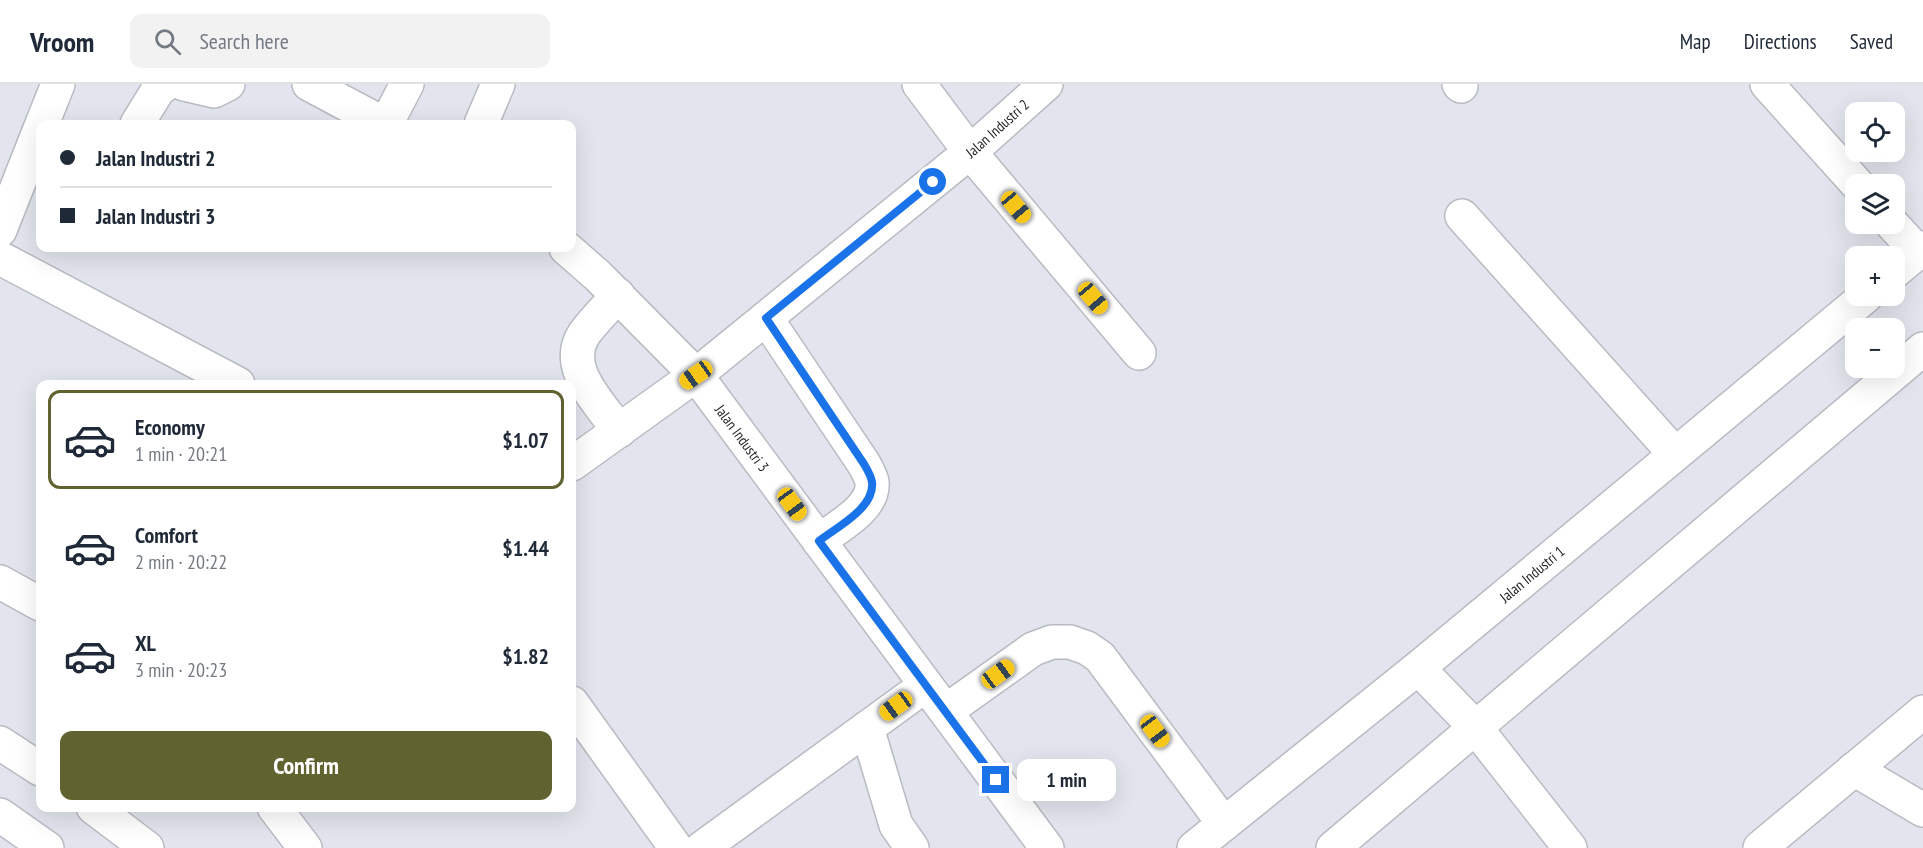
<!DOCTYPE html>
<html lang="en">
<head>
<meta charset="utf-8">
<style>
  :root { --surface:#fff; --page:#f2f2f3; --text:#1f2937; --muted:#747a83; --line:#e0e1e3; --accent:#60622f }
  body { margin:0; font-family:"PT Sans Narrow",sans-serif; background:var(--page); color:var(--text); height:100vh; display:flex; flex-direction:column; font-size:22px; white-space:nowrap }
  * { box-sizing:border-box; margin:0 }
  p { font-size:20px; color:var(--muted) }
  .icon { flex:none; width:33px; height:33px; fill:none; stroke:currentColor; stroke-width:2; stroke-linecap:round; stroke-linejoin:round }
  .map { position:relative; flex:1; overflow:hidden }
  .side { position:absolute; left:36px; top:296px; width:540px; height:432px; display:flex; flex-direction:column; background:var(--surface); border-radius:12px; box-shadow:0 6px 24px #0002 }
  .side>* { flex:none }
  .guide { position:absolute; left:36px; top:36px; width:540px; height:132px; border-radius:12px; box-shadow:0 6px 24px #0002; display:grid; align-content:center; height:132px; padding:0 24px; background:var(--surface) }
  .controls { position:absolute; left:1845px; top:18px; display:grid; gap:12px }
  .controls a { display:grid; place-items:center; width:60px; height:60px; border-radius:12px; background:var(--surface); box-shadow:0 6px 24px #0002; font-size:30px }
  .end { position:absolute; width:27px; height:27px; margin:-14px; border:8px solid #1a73e8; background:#fff; box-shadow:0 0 0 3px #fff }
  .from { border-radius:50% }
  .bubble { position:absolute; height:42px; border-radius:12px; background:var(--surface); box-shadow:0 6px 24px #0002; font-size:20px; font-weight:600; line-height:42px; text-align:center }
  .car { position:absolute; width:18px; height:36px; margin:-18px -9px; border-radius:8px; box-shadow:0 0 4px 2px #0007; background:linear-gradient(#f5c518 24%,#345 0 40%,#f5c518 0 76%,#345 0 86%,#f5c518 0) }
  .guide b { display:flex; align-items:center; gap:21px; height:57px; font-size:22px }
  .guide b+b { border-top:2px solid var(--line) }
  .guide i { width:15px; height:15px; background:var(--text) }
  ul { padding:10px 0 0; list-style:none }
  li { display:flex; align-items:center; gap:18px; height:99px; margin:0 12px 9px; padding:0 12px; border:3px solid transparent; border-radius:12px }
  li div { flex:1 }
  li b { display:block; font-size:22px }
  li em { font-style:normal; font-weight:600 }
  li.selected { border-color:var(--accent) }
  li>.icon { width:54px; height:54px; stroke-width:1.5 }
  .primary-button { display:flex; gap:12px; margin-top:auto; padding:12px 24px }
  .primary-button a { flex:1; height:69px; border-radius:12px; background:var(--accent); color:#fff; font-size:24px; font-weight:600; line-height:69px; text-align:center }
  header { display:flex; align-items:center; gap:36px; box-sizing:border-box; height:84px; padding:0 30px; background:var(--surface); border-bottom:2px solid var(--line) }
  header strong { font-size:28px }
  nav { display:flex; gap:33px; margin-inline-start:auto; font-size:21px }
  .search { width:420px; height:54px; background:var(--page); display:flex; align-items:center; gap:15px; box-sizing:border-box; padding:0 21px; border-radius:12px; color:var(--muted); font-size:22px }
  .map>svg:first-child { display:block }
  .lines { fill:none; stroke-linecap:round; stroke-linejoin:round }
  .minor-casing { stroke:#b9bbc3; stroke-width:36 }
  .major-casing { stroke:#b9bbc3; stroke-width:36 }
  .minor { stroke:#fff; stroke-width:33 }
  .major { stroke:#fff; stroke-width:33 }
  .route { stroke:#1a73e8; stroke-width:8 }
  .labels { text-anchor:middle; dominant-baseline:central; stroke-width:6; stroke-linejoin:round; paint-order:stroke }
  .street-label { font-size:15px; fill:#27282b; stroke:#e2e5ed }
</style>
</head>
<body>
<header>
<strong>Vroom</strong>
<div class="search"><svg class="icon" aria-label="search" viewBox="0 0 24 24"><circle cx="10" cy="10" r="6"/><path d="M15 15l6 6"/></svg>Search here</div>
<nav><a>Map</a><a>Directions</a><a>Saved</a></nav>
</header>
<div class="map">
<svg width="1923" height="764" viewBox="0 0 1923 764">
  <rect width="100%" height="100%" fill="#e2e5ed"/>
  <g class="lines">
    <g class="minor-casing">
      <g id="minor">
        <path d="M184,0l30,7 14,-7"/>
        <path d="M309,0l75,40"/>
        <path d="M919,0l51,68 169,201"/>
        <path d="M1459,0l2,2"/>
        <path d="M1767,0l90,100"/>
        <path d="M42,40l16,-40"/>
        <path d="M137,40l21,-34 8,-6"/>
        <path d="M386,40l21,-40"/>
        <path d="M481,40l17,-40"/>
        <path d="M1462,132l213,238"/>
        <path d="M1892,140l26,28"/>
        <path d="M0,146l40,-101"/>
        <path id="s1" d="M566,164l32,28 98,99 351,473"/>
        <path d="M0,174l238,126"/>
        <path d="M1894,188l29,-24"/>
        <path d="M618,211c-11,13 -24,25 -34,39 -22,34 16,69 35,97"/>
        <path d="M766,234l98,146c3,6 7,12 8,18 3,26 -35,45 -53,59"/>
        <path id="s2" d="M572,380l124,-89 274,-223 76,-68"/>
        <path d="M0,498l40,22"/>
        <path d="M1418,584l57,59 95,121"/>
        <path d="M572,619l104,145"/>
        <path d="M946,627l87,-62 19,-7h18l17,6 13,9 124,167"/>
        <path d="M867,644l29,97 16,23"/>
        <path d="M1854,685l69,41"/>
        <path d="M274,723l31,41"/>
        <path d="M702,764l224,-163"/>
        <path id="s3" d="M1194,764l224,-180 448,-372"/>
        <path d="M1333,764l590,-499"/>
        <path d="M1760,764l163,-136"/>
      </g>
    </g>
    <g class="major-casing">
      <path id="major" d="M0,659l40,26
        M93,723l54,41
        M0,731l47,33"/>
    </g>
    <use href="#minor" class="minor"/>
    <use href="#major" class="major"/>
  </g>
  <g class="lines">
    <path class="route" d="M933,98l-167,136 98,146c3,5 7,12 8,18 3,26 -35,45 -53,59l177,239"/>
  </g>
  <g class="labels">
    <g class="street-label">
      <text stroke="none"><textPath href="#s2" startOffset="542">Jalan Industri 2</textPath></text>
      <text stroke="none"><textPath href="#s1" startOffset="260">Jalan Industri 3</textPath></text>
      <text stroke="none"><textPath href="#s3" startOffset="435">Jalan Industri 1</textPath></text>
    </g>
  </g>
</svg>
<div class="controls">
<a><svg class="icon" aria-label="locate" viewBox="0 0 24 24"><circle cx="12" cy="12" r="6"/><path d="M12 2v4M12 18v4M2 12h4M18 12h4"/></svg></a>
<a><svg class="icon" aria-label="layers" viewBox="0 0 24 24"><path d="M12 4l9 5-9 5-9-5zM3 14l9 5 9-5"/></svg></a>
<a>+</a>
<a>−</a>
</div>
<i class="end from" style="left:933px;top:98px"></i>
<i class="end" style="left:996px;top:696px"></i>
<div class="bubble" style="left:1017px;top:675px;width:99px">1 min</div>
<i class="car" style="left:1016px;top:123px;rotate:140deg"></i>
<i class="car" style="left:1093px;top:214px;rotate:140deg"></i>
<i class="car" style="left:696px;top:291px;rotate:235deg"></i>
<i class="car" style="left:792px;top:420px;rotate:144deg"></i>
<i class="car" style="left:998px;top:590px;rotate:54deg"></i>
<i class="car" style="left:896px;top:622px;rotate:234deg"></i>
<i class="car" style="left:1155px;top:647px;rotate:143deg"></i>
<div class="guide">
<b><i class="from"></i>Jalan Industri 2</b>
<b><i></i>Jalan Industri 3</b>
</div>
<section class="side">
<ul>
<li class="selected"><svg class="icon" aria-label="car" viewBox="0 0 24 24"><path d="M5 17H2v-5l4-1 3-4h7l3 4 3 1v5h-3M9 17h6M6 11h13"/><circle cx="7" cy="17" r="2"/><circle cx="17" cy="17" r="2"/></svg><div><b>Economy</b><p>1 min · 20:21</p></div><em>$1.07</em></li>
<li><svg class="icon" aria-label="car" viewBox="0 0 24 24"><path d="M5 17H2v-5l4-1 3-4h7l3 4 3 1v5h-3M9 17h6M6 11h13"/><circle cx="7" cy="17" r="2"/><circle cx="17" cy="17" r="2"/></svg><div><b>Comfort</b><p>2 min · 20:22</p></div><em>$1.44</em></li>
<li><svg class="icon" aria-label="car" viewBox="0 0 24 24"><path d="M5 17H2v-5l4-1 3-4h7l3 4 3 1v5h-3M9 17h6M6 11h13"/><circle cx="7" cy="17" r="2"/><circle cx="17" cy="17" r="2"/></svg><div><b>XL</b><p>3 min · 20:23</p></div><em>$1.82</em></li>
</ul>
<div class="primary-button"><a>Confirm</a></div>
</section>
</div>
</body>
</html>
